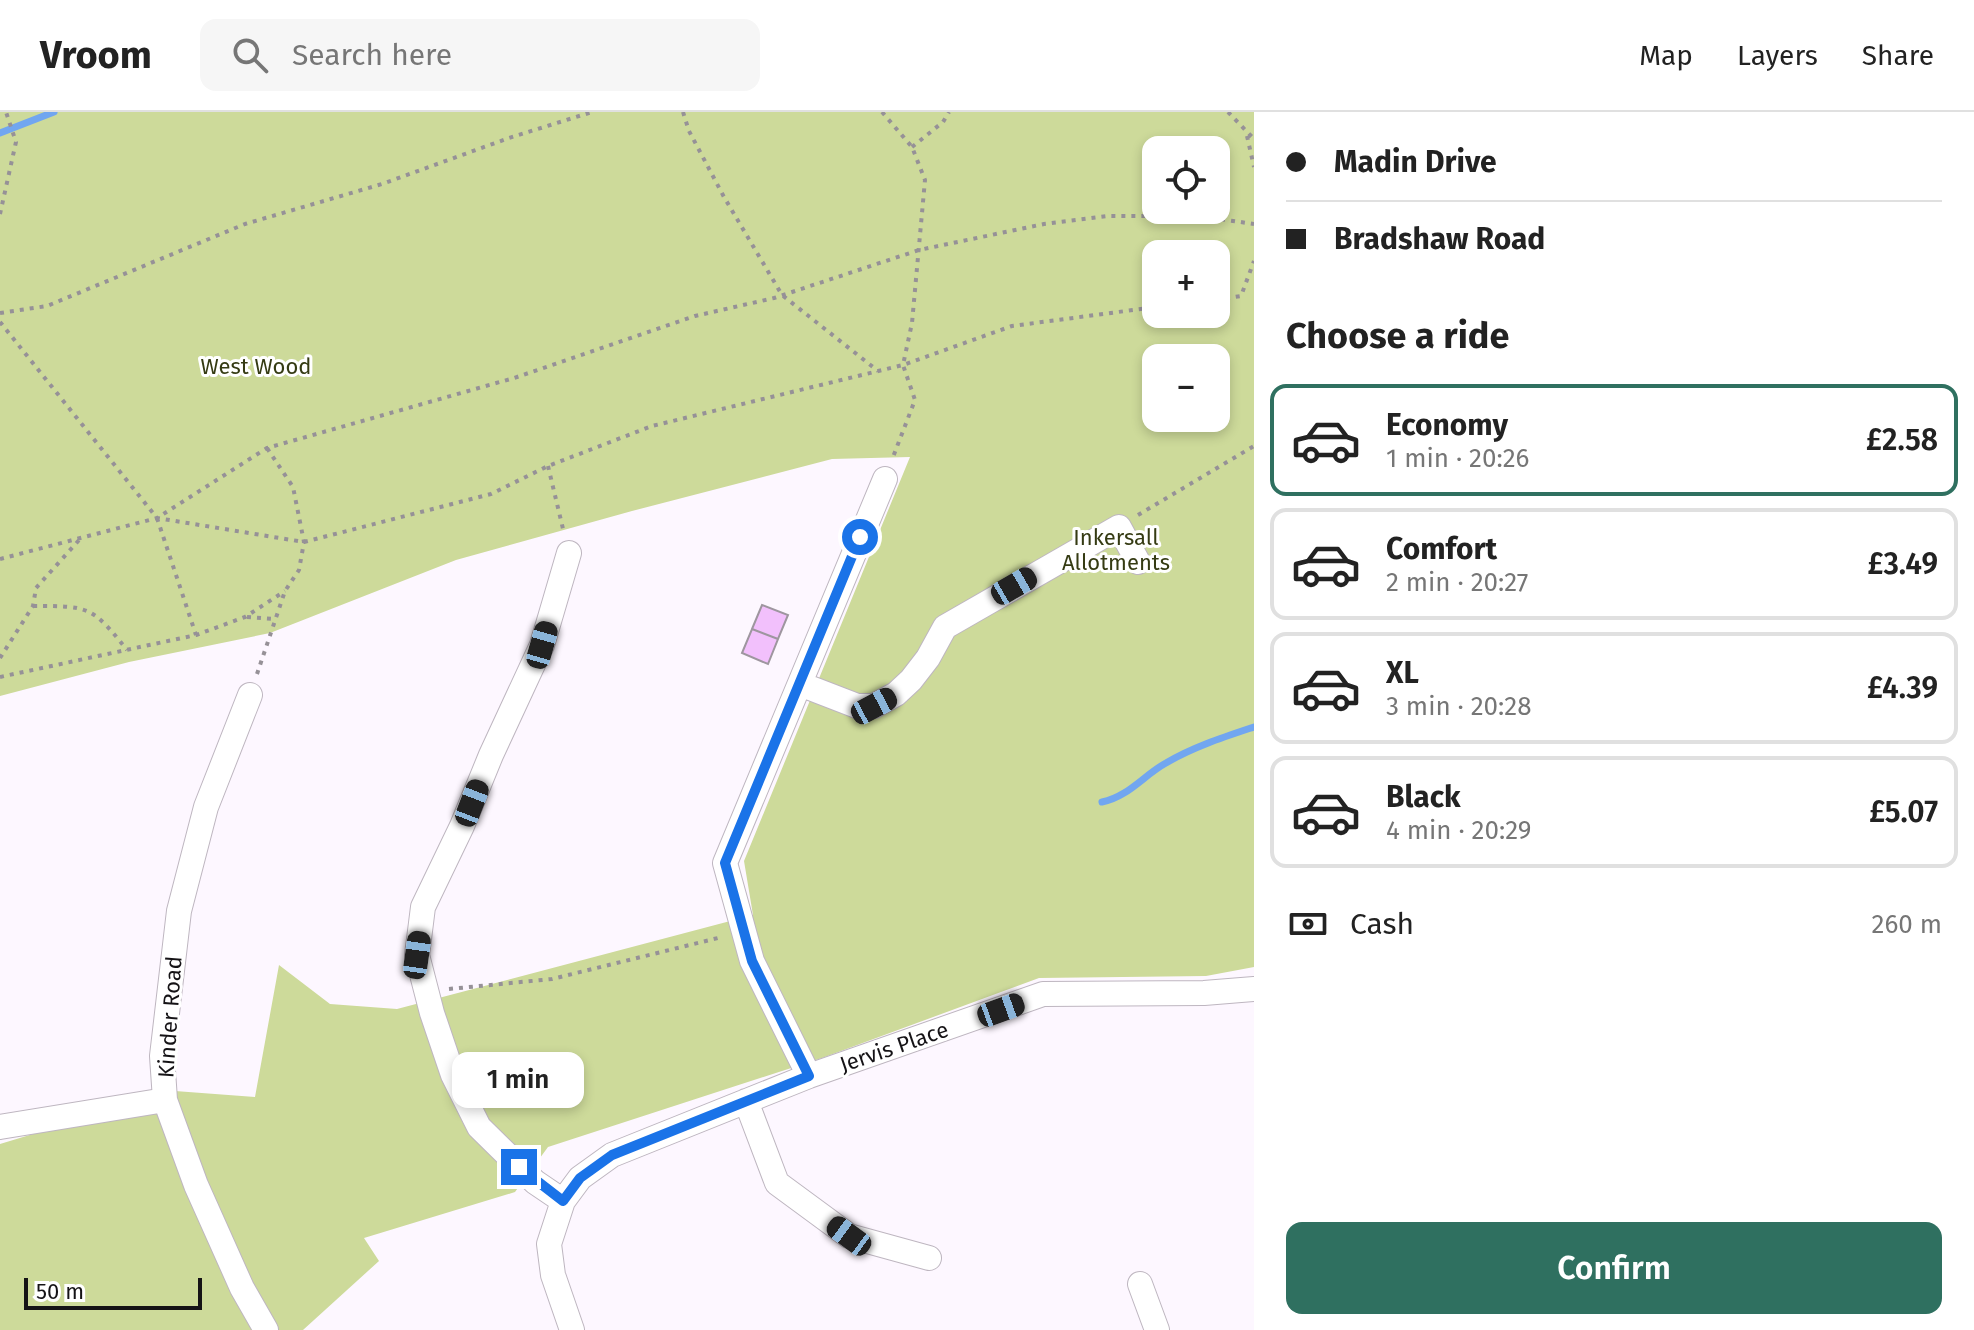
<!DOCTYPE html>
<html lang="en">
<head>
<meta charset="utf-8">
<style>
  :root { --surface:#fff; --page:#f6f6f6; --text:#222; --muted:#767676; --line:#e0e0e0; --accent:#2f7060 }
  body { margin:0; font-family:"Fira Sans",sans-serif; background:var(--page); color:var(--text); height:100vh; display:flex; flex-direction:column; font-size:30px; white-space:nowrap }
  * { box-sizing:border-box; margin:0 }
  p { font-size:26px; color:var(--muted) }
  .icon { flex:none; width:44px; height:44px; fill:none; stroke:currentColor; stroke-width:2; stroke-linecap:round; stroke-linejoin:round }
  .map { position:relative; flex:1; overflow:hidden }
  .drawer { display:flex; flex-direction:column; background:var(--surface); width:720px }
  .drawer>* { flex:none }
  .top-card { display:grid; align-content:center; height:176px; padding:0 32px; background:var(--surface) }
  .buttons { position:absolute; left:1142px; top:24px; display:grid; gap:16px }
  .buttons a { display:grid; place-items:center; width:88px; height:88px; border-radius:16px; background:var(--surface); box-shadow:0 4px 12px #0003; font-size:40px }
  .scale { position:absolute; left:24px; bottom:20px; width:178px; box-sizing:border-box; padding-left:8px; border:4px solid #151316; border-top:0; font-size:22px; line-height:28px; white-space:nowrap; color:#151316; -webkit-text-stroke:6px #fff; paint-order:stroke }
  .end { position:absolute; width:36px; height:36px; margin:-18px; border:10px solid #1a73e8; background:#fff; box-shadow:0 0 0 4px #fff }
  .from { border-radius:50% }
  .bubble { position:absolute; height:56px; border-radius:16px; background:var(--surface); box-shadow:0 4px 12px #0003; font-size:26px; font-weight:600; line-height:56px; text-align:center }
  .car { position:absolute; width:24px; height:48px; margin:-24px -12px; border-radius:10px; box-shadow:0 0 6px 2px #0007; background:linear-gradient(#222 24%,#8ab4d8 0 40%,#222 0 76%,#8ab4d8 0 86%,#222 0) }
  .top-card b { display:flex; align-items:center; gap:28px; height:76px; font-size:30px }
  .top-card b+b { border-top:2px solid var(--line) }
  .top-card i { width:20px; height:20px; background:var(--text) }
  ul { padding:0; list-style:none }
  li { display:flex; align-items:center; gap:24px; height:112px; margin:0 16px 12px; padding:0 16px; border:4px solid var(--line); border-radius:16px }
  li div { flex:1 }
  li b { display:block; font-size:30px }
  li em { font-style:normal; font-weight:600 }
  li.active { border-color:var(--accent) }
  li>.icon { width:72px; height:72px; stroke-width:1.5 }
  h2 { padding:0 32px; font-size:36px; line-height:96px }
  .pay { display:flex; align-items:center; gap:20px; height:88px; padding:0 32px; font-size:30px }
  .pay p { margin-inline-start:auto }
  .cta { display:flex; gap:16px; margin-top:auto; padding:16px 32px }
  .cta a { flex:1; height:92px; border-radius:16px; background:var(--accent); color:#fff; font-size:32px; font-weight:600; line-height:92px; text-align:center }
  header { display:flex; align-items:center; gap:48px; box-sizing:border-box; height:112px; padding:0 40px; background:var(--surface); border-bottom:2px solid var(--line) }
  header strong { font-size:38px }
  nav { display:flex; gap:44px; margin-inline-start:auto; font-size:28px }
  .search { width:560px; height:72px; background:var(--page); display:flex; align-items:center; gap:20px; box-sizing:border-box; padding:0 28px; border-radius:16px; color:var(--muted); font-size:30px }
  main { display:flex; flex:1; min-height:0 }
  .map>svg:first-child { display:block }
  .green { fill:#cdda9a; fill-rule:evenodd }
  .lines { fill:none; stroke-linecap:round; stroke-linejoin:round }
  .stream { stroke:#71a6f0; stroke-width:7 }
  .building { fill:#f2c0fc; stroke:#9e969f; stroke-width:2 }
  .minor-casing { stroke:#beb6c0; stroke-width:26 }
  .path { stroke:#969197; stroke-width:4; stroke-dasharray:4 6; stroke-linecap:butt }
  .minor { stroke:#fff; stroke-width:24 }
  .route { stroke:#1a73e8; stroke-width:10 }
  .labels { text-anchor:middle; dominant-baseline:central; stroke-width:6; stroke-linejoin:round; paint-order:stroke }
  .park-label { font-size:22px; fill:#353b13; stroke:#fff }
  .street-label { font-size:22px; fill:#151316; stroke:#fff }
</style>
</head>
<body>
<header>
<strong>Vroom</strong>
<div class="search"><svg class="icon" aria-label="search" viewBox="0 0 24 24"><circle cx="10" cy="10" r="6"/><path d="M15 15l6 6"/></svg>Search here</div>
<nav><a>Map</a><a>Layers</a><a>Share</a></nav>
</header>
<main>
<div class="map">
<svg width="1254" height="1218" viewBox="0 0 1254 1218">
  <rect width="100%" height="100%" fill="#fdf7ff"/>
  <path class="green" d="M0,0h1254v855l-48,9 -167,2 -217,80 -274,89 -33,45 -151,46 15,23 -76,69h-303v-186l175,-53 80,6 24,-132 51,39 67,5 356,-94 -9,-54 166,-404 -78,2 -200,52 -176,49 -186,73 -141,29 -129,34zM1156,38h60v60h-60zM1156,142h60v60h-60zM1156,246h60v60h-60z"/>
  <g class="lines">
    <path class="stream" d="M0,21l54,-21
      M1102,690c26,-5 42,-27 64,-39 27,-16 58,-26 88,-36"/>
  </g>
  <path class="building" d="M762,493l26,10 -10,24 -26,-10z
    M752,517l26,10 -10,25 -26,-11z"/>
  <g class="lines">
    <g class="minor-casing">
      <path id="minor" d="M800,572l57,22h17l22,-12 15,-14 17,-22 17,-31 174,-100 19,35
        M250,583l-44,112 -27,104 -17,145 3,44 31,85 46,103 24,42
        M809,964l-57,-115 -27,-98 160,-384
        M746,989l31,82 72,53 80,22
        M0,1015l165,-27
        M563,1089l-28,-19 -56,-55 -26,-52 -21,-62 -15,-58 6,-48 39,-81 29,-71 51,-110 27,-92
        M1140,1172l17,46
        M572,1218l-19,-55 -4,-31 14,-43 17,-23 32,-23 197,-79 234,-82 161,-1 50,-4"/>
    </g>
    <path class="path" d="M683,0l6,19 35,66 58,98 96,76
      M882,0l30,35 13,33 -13,143 -9,42 12,35 -22,57
      M1228,0l26,27
      M1247,24l7,31
      M912,35l31,-25 6,-10
      M0,102l16,-72 -10,-30
      M1216,188l25,-4 13,-35
      M0,201l47,-7 198,-82 137,-40 127,-46 83,-26
      M0,210l157,196 147,24 187,-48 57,-28 104,-40 251,-61 109,-39 144,-19
      M548,354l16,67
      M1138,403l116,-69
      M157,406l39,117
      M0,447l157,-41 110,-70 247,-70 181,-62 79,-18 145,-48 125,-26 64,-8h91l55,8
      M33,494c56,0 59,0 94,44
      M247,505l27,2
      M0,546l33,-52 3,-18 44,-49
      M257,562l28,-83 14,-21 5,-28 -11,-55 -26,-39
      M0,565l196,-42 49,-18 40,-26
      M449,877l103,-10 170,-42"/>
    <use href="#minor" class="minor"/>
  </g>
  <g class="lines">
    <path class="route" d="M519,1055l44,34 17,-23 32,-23 197,-79 -57,-115 -27,-98 135,-326"/>
  </g>
  <g class="labels">
    <g class="park-label">
      <text x="256" y="254">West Wood</text>
      <text x="1116" y="425">Inkersall<tspan x="1116" dy="25">Allotments</tspan></text>
    </g>
    <g class="street-label">
      <text transform="translate(170 905) rotate(-86)">Kinder Road</text>
      <text transform="translate(894 935) rotate(-19)">Jervis Place</text>
    </g>
  </g>
</svg>
<div class="buttons">
<a><svg class="icon" aria-label="locate" viewBox="0 0 24 24"><circle cx="12" cy="12" r="6"/><path d="M12 2v4M12 18v4M2 12h4M18 12h4"/></svg></a>
<a>+</a>
<a>−</a>
</div>
<div class="scale">50 m</div>
<i class="end from" style="left:860px;top:425px"></i>
<i class="end" style="left:519px;top:1055px"></i>
<div class="bubble" style="left:452px;top:940px;width:132px">1 min</div>
<i class="car" style="left:1014px;top:474px;rotate:60deg"></i>
<i class="car" style="left:542px;top:533px;rotate:16deg"></i>
<i class="car" style="left:874px;top:594px;rotate:62deg"></i>
<i class="car" style="left:472px;top:691px;rotate:21deg"></i>
<i class="car" style="left:417px;top:843px;rotate:8deg"></i>
<i class="car" style="left:1001px;top:898px;rotate:70deg"></i>
<i class="car" style="left:849px;top:1124px;rotate:306deg"></i>
</div>
<section class="drawer">
<div class="top-card">
<b><i class="from"></i>Madin Drive</b>
<b><i></i>Bradshaw Road</b>
</div>
<h2>Choose a ride</h2>
<ul>
<li class="active"><svg class="icon" aria-label="car" viewBox="0 0 24 24"><path d="M5 17H2v-5l4-1 3-4h7l3 4 3 1v5h-3M9 17h6M6 11h13"/><circle cx="7" cy="17" r="2"/><circle cx="17" cy="17" r="2"/></svg><div><b>Economy</b><p>1 min · 20:26</p></div><em>£2.58</em></li>
<li><svg class="icon" aria-label="car" viewBox="0 0 24 24"><path d="M5 17H2v-5l4-1 3-4h7l3 4 3 1v5h-3M9 17h6M6 11h13"/><circle cx="7" cy="17" r="2"/><circle cx="17" cy="17" r="2"/></svg><div><b>Comfort</b><p>2 min · 20:27</p></div><em>£3.49</em></li>
<li><svg class="icon" aria-label="car" viewBox="0 0 24 24"><path d="M5 17H2v-5l4-1 3-4h7l3 4 3 1v5h-3M9 17h6M6 11h13"/><circle cx="7" cy="17" r="2"/><circle cx="17" cy="17" r="2"/></svg><div><b>XL</b><p>3 min · 20:28</p></div><em>£4.39</em></li>
<li><svg class="icon" aria-label="car" viewBox="0 0 24 24"><path d="M5 17H2v-5l4-1 3-4h7l3 4 3 1v5h-3M9 17h6M6 11h13"/><circle cx="7" cy="17" r="2"/><circle cx="17" cy="17" r="2"/></svg><div><b>Black</b><p>4 min · 20:29</p></div><em>£5.07</em></li>
</ul>
<div class="pay"><svg class="icon" aria-label="cash" viewBox="0 0 24 24"><path d="M3 7h18v10H3z"/><circle cx="12" cy="12" r="2"/></svg>Cash<p>260 m</p></div>
<div class="cta"><a>Confirm</a></div>
</section>
</main>
</body>
</html>
